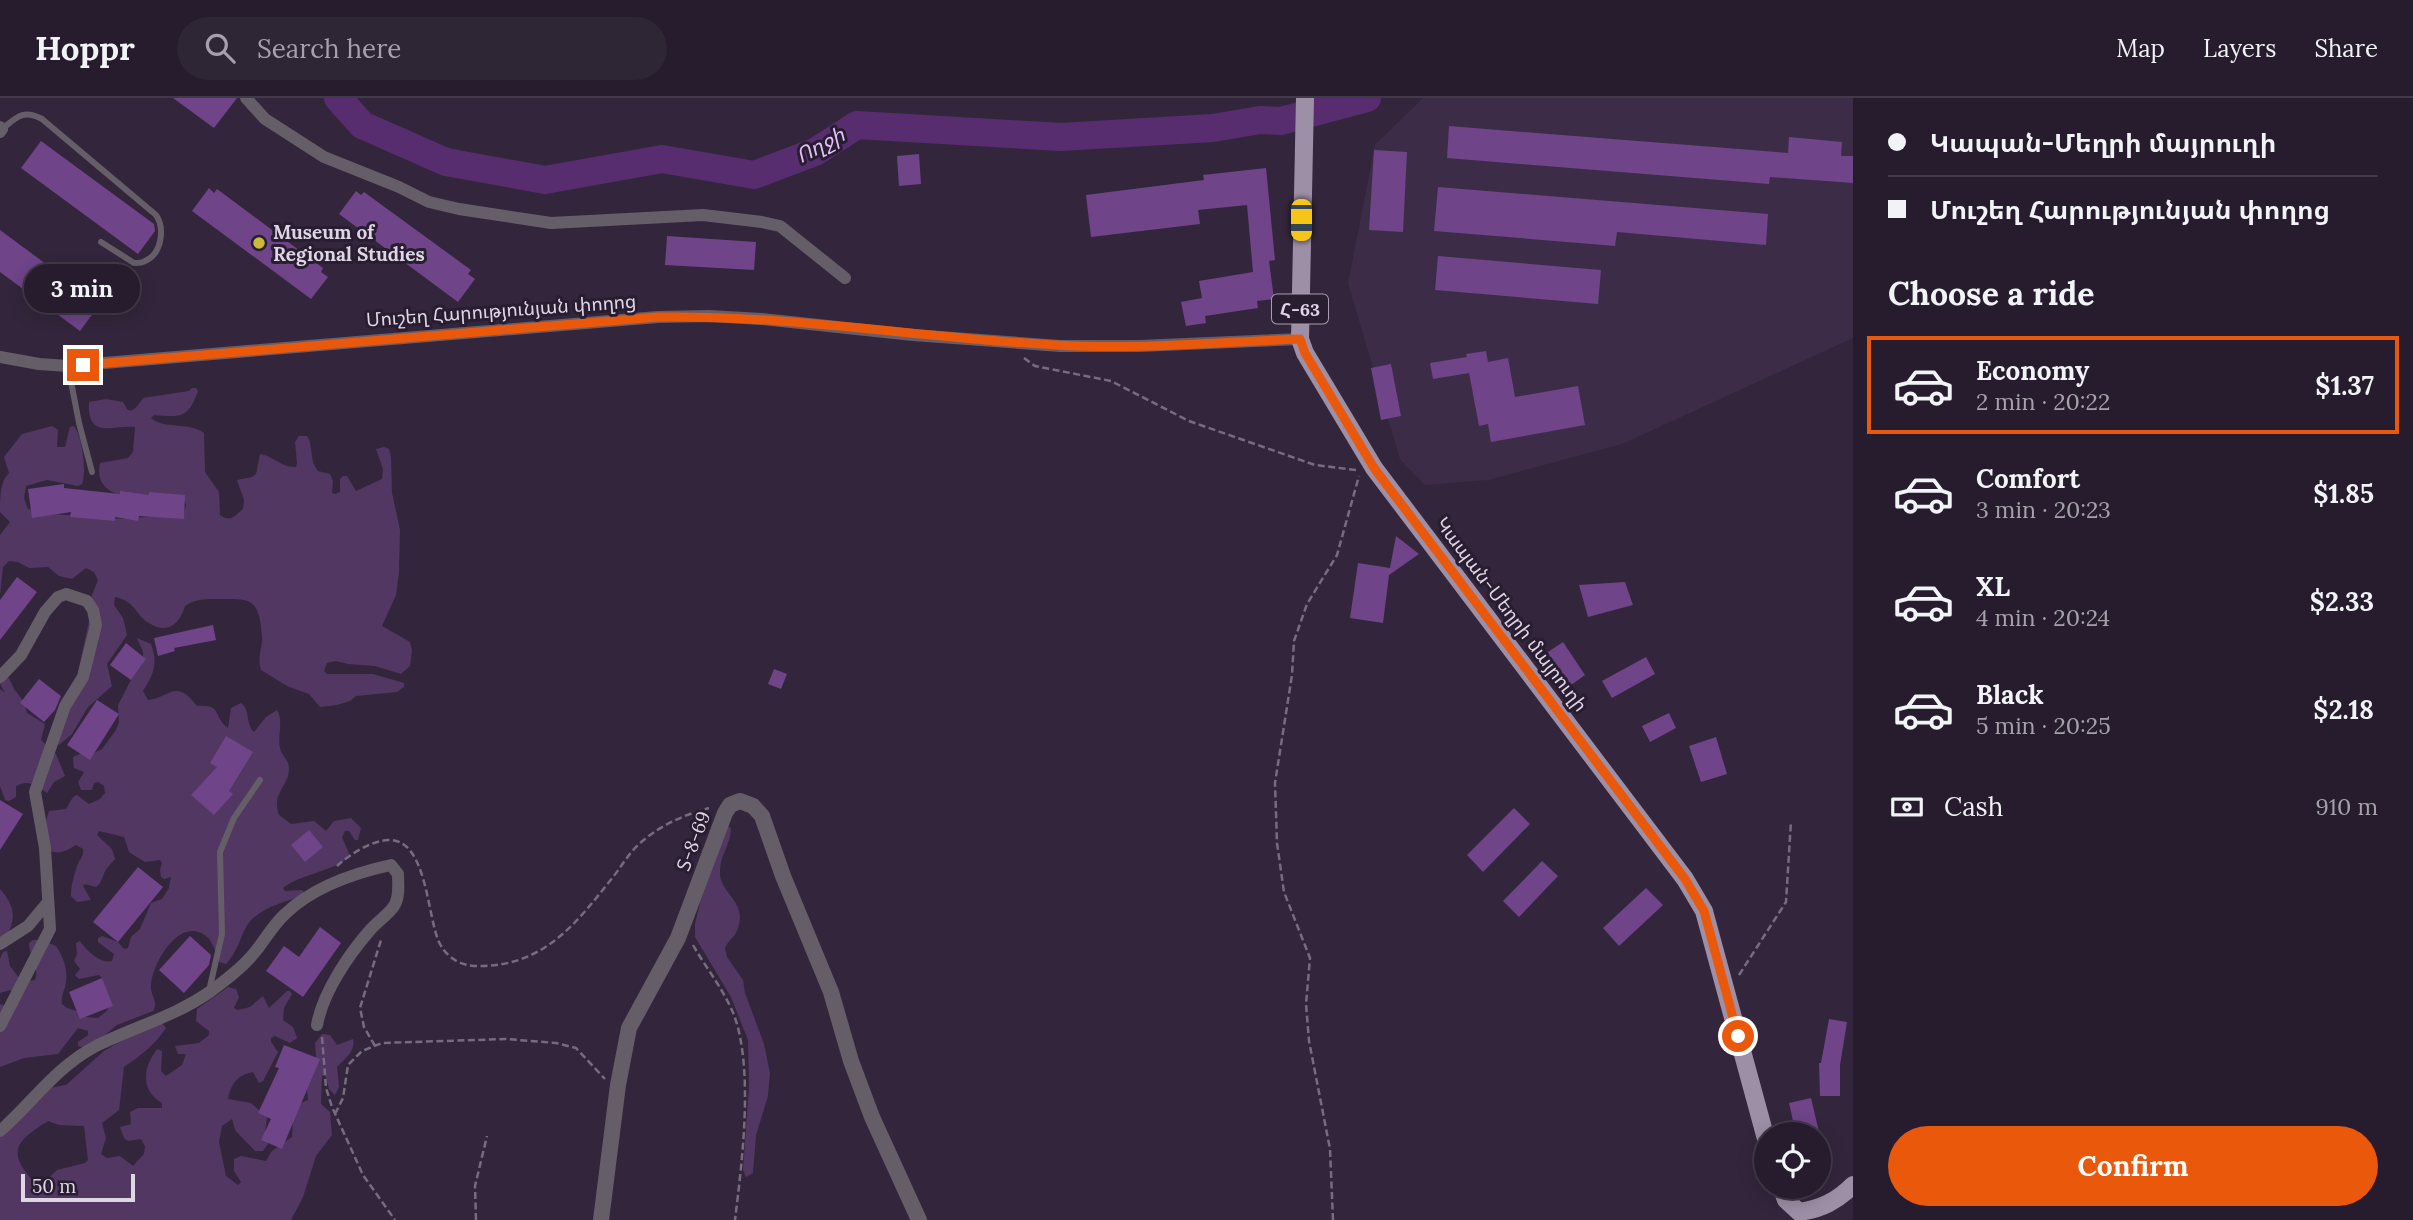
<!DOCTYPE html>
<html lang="en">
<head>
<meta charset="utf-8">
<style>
  :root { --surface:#261c2d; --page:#2e2535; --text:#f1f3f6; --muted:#a4a1aa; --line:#423a49; --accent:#ea580c }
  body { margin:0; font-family:Lora,"Noto Sans Armenian",serif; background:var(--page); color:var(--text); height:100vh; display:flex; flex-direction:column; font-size:26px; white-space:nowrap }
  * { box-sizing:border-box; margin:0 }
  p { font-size:23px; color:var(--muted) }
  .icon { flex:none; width:38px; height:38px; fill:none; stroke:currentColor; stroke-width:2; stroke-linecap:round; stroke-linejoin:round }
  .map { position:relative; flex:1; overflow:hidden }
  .side { display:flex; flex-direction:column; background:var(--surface); width:560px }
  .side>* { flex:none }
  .guide { display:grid; align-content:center; height:154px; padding:0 35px; background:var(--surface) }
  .fabs { position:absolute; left:1754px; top:1024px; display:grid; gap:14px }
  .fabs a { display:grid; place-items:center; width:77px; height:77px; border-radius:50%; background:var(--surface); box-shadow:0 4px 18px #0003,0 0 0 2px var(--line); font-size:35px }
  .scale { position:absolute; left:21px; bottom:18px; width:114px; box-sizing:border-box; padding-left:7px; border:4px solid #dfd6e5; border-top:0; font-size:19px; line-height:24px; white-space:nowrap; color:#dfd6e5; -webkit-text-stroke:5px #291d32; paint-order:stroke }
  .end { position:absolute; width:32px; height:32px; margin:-16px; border:9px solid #ea580c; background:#fff; box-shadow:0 0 0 4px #fff }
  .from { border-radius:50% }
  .bubble { position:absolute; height:49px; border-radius:24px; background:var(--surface); box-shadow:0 4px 18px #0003,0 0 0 2px var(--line); font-size:23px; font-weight:700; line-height:49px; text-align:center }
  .car { position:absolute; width:21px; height:42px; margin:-21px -10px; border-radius:9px; box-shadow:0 0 5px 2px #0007; background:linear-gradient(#f5c518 24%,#345 0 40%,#f5c518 0 76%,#345 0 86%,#f5c518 0) }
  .guide b { display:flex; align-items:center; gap:24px; height:66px; font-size:26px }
  .guide b+b { border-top:2px solid var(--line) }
  .guide i { width:18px; height:18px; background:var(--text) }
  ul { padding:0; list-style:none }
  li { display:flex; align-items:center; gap:21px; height:98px; margin:0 14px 10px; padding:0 21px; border:4px solid transparent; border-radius:0px }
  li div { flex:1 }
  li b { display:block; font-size:26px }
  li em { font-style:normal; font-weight:700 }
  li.on { border-color:var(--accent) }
  li>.icon { width:63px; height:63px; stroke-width:1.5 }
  h2 { padding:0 35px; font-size:32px; line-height:84px }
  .pay { display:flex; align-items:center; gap:18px; height:77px; padding:0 35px; font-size:26px }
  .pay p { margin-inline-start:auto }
  .action { display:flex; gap:14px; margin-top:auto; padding:14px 35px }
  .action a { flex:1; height:80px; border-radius:42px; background:var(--accent); color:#fff; font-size:28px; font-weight:700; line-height:80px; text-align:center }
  header { display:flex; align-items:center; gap:42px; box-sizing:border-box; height:98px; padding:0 35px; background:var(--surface); border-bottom:2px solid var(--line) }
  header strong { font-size:33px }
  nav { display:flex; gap:38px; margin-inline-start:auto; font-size:24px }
  .search { width:490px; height:63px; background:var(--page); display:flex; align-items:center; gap:18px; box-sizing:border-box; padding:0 24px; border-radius:38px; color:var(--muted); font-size:26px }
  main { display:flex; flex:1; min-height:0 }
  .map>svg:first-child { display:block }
  .built { fill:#3d2c48 }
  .green { fill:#523762; fill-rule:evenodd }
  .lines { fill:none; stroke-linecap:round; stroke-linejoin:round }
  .river { stroke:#582d70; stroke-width:28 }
  .building { fill:#6f4489 }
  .path { stroke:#776c7f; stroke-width:2.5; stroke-dasharray:7 3.5; stroke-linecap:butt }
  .service { stroke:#655e69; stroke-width:6 }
  .minor { stroke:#655e69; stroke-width:12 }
  .tertiary { stroke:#655e69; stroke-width:16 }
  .primary { stroke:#9d8fa6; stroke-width:18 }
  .route { stroke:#ea580c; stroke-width:9 }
  .poi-dot { fill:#cbba39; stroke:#291d32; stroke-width:2.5 }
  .labels { text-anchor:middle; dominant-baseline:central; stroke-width:6; stroke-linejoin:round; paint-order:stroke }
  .shield { fill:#291d32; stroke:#a89eaf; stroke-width:2 }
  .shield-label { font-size:18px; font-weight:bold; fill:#dfd6e5 }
  .poi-label { font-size:19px; font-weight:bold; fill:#dfd6e5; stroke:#291d32; text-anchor:start }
  .street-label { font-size:19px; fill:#dfd6e5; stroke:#291d32 }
  .water-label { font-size:21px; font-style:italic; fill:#e2bff9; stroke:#291d32 }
</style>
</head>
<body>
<header>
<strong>Hoppr</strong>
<div class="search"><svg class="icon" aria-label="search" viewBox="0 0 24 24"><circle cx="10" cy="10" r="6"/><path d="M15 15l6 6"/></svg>Search here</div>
<nav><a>Map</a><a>Layers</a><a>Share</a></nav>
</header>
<main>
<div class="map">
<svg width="1853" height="1122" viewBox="0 0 1853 1122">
  <rect width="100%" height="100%" fill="#33263c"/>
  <path class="built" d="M1423,0h430v240l-231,106 -134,36 -63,5 -25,-26 -52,-176 27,-138z"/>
  <path class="green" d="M192,290h4l2,3c-10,28 -17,26 -44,24l-3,3c10,11 39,4 53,15l1,39 14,20 1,23c11,8 14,1 23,-6l1,-9 -7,-20 15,-3 4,-3 4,-20c13,2 22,14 36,13l1,-4 -2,-21 4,-6h8c7,11 2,24 11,35l12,3 3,7 -1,12 3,1 5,-2v-13l3,-3h4l9,15 26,-12 1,-10 -7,-20 8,-2 5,2 2,8 1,36 8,37 -1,42 -3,23 -14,31 28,16 2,8 -2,16 -9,8 -26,-8 -27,-2 -12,-3 -9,2 -3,8 3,3h46l31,9v4l-7,5 -41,4 -6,5 -13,4 -17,2 -11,-13 -22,-8 -26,-16c-3,-10 -1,-17 1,-27 1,-5 -1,-11 -1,-17 -4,-27 -12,-27 -38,-27 -13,0 -28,-1 -38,7 -5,18 -18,29 -36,17 -14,-8 -13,-22 -34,-26l-1,8 9,13 4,17 -20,29 5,22 -24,21 -16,27 -13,11 -3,-4 17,-46 18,-83 1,-17 6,-15 -4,-8 -8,-4 -14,11 -13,-3 -11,-9 -19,1 -11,-6 -9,-1 -6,6 -3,29v-61l10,-13 -10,-10c0,-14 0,-31 9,-39l-5,-16 18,-23 30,-8 6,4 -1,17h8l5,-20 4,-1c8,10 13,45 8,58l-4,2 -31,-6 -21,6 -2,12 4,11 24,5 74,5 58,-6 2,-8 -4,-8c-26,1 -91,10 -82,-34l28,-5 5,-6 2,-25c-23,-2 -48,13 -46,-25l17,-3 17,3c2,2 2,5 4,7 6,6 13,-7 16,-11l46,-7z
    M137,540l14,6c7,19 3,30 -8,47l5,9c22,-3 28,-22 49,6 26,-2 15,10 31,22l3,-20 10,-5c10,7 4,21 13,29l12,-15 11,-7c7,12 0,25 3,38 1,7 9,12 9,20 0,19 -18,25 -10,47l12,9 23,-3 12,10 8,-10 17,-3 10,10 -3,12h-3l-6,-9h-4l-3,6 8,19c-12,14 -50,18 -67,32l2,3 17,-1 3,3 -2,3c-20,6 -48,13 -58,33 -7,15 -8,22 -19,35l-7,-2c-4,-10 -6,-23 -16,-28 -26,-15 -51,31 -52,51 -1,11 8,17 2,26l-36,14 -12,10 -23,12 -4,-1v-4l10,-7v-4l-10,-3 -20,26 -34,4 -24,9v-63l5,2 10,-11 -5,-5 -10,3v-34l3,-7 4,-1 3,15 12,16 13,-2c5,-11 -6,-24 -6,-37l4,-3h8l15,6c8,12 13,26 9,41 -2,7 -4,10 -3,17 8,8 16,4 24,13l12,1 10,-8 -6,-32 -3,-3 -20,4 -4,-4 5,-6 -6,-8 3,-7 -1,-11 4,-2c7,10 20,23 32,20l2,-7 -16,-12v-4l4,-2 16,6 6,7 4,-1 3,-11 9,-8 11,-26 11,-4 7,-11 2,-11 -7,2 -3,-2 -1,-7 2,-7 -2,-3 -15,2 -13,-8 -3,-2 -5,-15 -25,-6 -2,4 15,14 3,10c-2,3 -5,5 -7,8 -6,6 -4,14 -12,20l-11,-3 -2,2 8,14 -14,2 -6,-6c0,-10 3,-21 6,-30 3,-8 7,-9 6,-17l-7,-4c-12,7 -18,11 -31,3l-2,-17 6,-20 17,-2 7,-12 4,-2 12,9 11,-5 5,-6 -1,-7 -6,-4 -4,1 -2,7h-11l-3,-8 6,-10 -10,-4 -1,-11 7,-3h12l10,-5 14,-19 3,-8 -1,-17 13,-25 12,-17v-11z
    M0,577l9,3 5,11 10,13 3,11 18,11 -4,16 15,14 9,22 -11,6 -7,11c-11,-8 -18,-14 -31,-7v11l-7,4 -4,-1 -5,-14v-97l5,4 -5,-9z
    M727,728l4,2c0,15 -11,28 -11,43 -1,24 29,29 17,60 -3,6 -9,10 -12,17l2,9 16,23 2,13 19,51 6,29 -2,23 -12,39 -3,38 -7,4 -3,-7 6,-83 -1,-47 -17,-43 -36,-60v-13l5,-21z
    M0,791c13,15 17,26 8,45l-8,3z
    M228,889l8,2 3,8 -5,11 4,2 12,-3 13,-11 6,12 18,-17h3l2,3 -8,14 -1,12 10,7 4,11 -7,5 -15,-7 -4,2v4l7,10 -15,29 -4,2 -6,-11c-16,3 -22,12 -25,27l23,4 16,14 -2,16 3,11 -5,7h-8l-20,-21 -3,-11 -10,7 -3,16 7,34 12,9 3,-3 -7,-11v-12l7,-3 25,5 6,-10 20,-14 1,-17 -6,-11 21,-9 -1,-12 9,-32 -1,-13 7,-9 8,1 7,10 16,-6c3,11 -8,20 -16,28l2,20 -4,8 -6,-6 -4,-15 -3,2 -1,28 9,8 2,23 -16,21 -13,41 -12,23h-291v-87l49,-45 17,-3 38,-34 41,-24 16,-5 5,6c-11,17 -26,28 -42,39l-5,43 -17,13 4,15 -5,16 6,4 13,-2 13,10 11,-12 1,-8 -4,-7 -13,2 -4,-3 -4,-11 11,-3 -1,-12 8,-4h24v-5c-22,-13 -19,-35 -5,-54l5,2 -1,20 5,5 16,-11 4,-11h-8l-3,-8 24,-3 10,-8v-4l-13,-10 1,-12zM48,1023l11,4 25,1 4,34 -3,3 -28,7 -16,15h-4c-31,-32 -23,-43 11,-64z"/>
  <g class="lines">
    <path class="river" d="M338,0l24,27 84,37 99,18 117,-21 92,16 61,-23 42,-27 204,12 152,-9 47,-8 21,1 86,-23"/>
  </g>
  <path class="building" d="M173,0h64l-23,30z
    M1449,28l339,27 1,-16 53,5 -1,14h12v27l-83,-6 -1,7 -322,-26z
    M41,43l113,83 1,7 -17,23 -117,-86z
    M1374,52l33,2 -4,80 -34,-2z
    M919,56l2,30 -22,2 -2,-30z
    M1266,70l9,92 -6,1 5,38 -17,2 1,7 -53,8 1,7 -20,3 -5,-24 21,-4 -3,-17 54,-9 -6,-67 -49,5 2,14 -109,13 -5,-42 118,-15 -1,-5z
    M1438,89l330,27 -2,31 -149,-13 -2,14 -181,-15z
    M209,90l5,5 3,-4 106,79 -2,4 7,5 -17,22 -119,-88z
    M356,93l5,4 3,-3 107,78 -3,4 7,5 -17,23 -119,-88z
    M0,132l100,74 -20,27 -80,-59z
    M667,138l89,6 -2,28 -89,-5z
    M1438,158l163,14 -3,34 -163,-14z
    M1486,253l2,11 20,-4 7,39 63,-11 7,39 -94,17 -3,-18 -9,2 -10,-53 -36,6 -3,-16 37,-6 -1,-3z
    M1391,266l10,52 -20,4 -10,-52z
    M64,386v4l56,6v-3l29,4v-3l36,3 -1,24 -45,-3 -1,5 -23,-4v4l-45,-4 1,-5 -39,6 -4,-29z
    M1396,438l23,18 -30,21 -6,48 -33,-5 8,-55 32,5z
    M17,479l20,15 -37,48v-40z
    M1625,484l8,23 -45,12 -9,-32z
    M213,527l3,15 -42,8 1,3 -17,5 -4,-18z
    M1563,544l22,33 -18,13 -22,-34z
    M126,545l20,16 -15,21 -21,-15z
    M1646,559l9,17 -43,24 -10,-17z
    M774,571l13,5 -6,15 -13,-5z
    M39,581l22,17 -6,14 -11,12 -24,-19z
    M97,602l22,14 -29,46 -23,-15z
    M1669,615l7,15 -26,14 -8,-16z
    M226,638l27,16 -24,39 4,3 -19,21 -23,-20 26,-28 -7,-4z
    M1716,639l11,37 -26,8 -12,-36z
    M0,702l23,14 -23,36z
    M1514,710l16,16 -47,48 -16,-17z
    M309,732l14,17 -18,15 -14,-17z
    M1542,763l16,15 -39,41 -16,-16z
    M138,769l25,20 -45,55 -25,-20z
    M1646,790l17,17 -44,41 -16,-18z
    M320,829l21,16 -38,54 -37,-26 18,-25 15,11z
    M190,838l21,19 -2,10 -25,28 -25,-23z
    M102,880l11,28 -33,13 -11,-27z
    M1829,921l18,3 -7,43v31h-20l-1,-33h2z
    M284,947l36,14 -38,90 -21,-9 10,-21 -13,-6 21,-45 -4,-1z
    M1811,1000l8,34 -23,2 -7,-31z"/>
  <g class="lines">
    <path class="path" d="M1024,260l11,8 76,15 78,40 126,44 41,5
      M337,768c13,-12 34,-25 51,-26 39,-2 39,76 51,102 7,15 21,24 38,24 66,1 98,-41 136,-89 8,-10 16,-24 26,-33 20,-18 44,-29 70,-36
      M693,847c13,23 31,45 41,70 20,55 8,147 1,205
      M1739,877l47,-73 5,-81
      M322,939l4,51 6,19 31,68 32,45
      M375,948l-11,-19 -4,-19 21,-68
      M335,1016l8,-16 5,-33 14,-14 20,-8 124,-4 50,4 20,5 29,31
      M476,1122l-1,-34 12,-50
      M1333,1122l-3,-71 -21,-108 -3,-37 4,-46 -26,-66 -7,-49 -2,-60 17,-108 2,-34 13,-37 30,-49 22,-79"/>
    <path class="service" d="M2,31c15,-12 21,-20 40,-10l114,96c9,13 6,39 -11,46 -3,2 -7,2 -11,2l-33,-21
      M68,268l11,57 13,49
      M209,893l13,-57 -2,-82 14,-34 26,-38"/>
    <path class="minor" d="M246,0l19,21 59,38 75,30 30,15 30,7 92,14 152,-8 59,7 18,4 65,52
      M0,29l2,2 -2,3
      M0,259l39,7 29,2 590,-49 51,-1 53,3 151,16 147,11h79l161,-7
      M0,579l21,-22 24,-43 13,-15 8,-3 21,7 6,9 3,15 -13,52 -18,29 -30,86 10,56 5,81 -50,97
      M0,846l28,-18 20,-24
      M0,1033c33,-29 56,-64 96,-85 38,-19 80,-30 115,-55 16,-12 32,-24 44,-39 10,-12 18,-27 30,-38 28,-27 69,-41 106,-49l7,9c0,10 2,23 -4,32 -5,8 -17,16 -23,23 -22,25 -48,63 -54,96"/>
    <path class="tertiary" d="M601,1122l17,-135 11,-57 49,-90 47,-125 5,-8 10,-4 13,5 9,10 21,60 48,116 20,69 21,56 47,103"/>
    <path class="primary" d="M1305,0l-5,241 5,14 69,115 311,411 19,32 62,228
      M1781,1088l5,14 13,12c22,-3 38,-11 54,-27"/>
  </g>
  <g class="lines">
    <path class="route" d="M83,267l575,-48c133,-2 265,21 398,28 81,5 163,-3 244,-6l5,14 69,115 311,411 19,32 34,125"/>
  </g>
  <circle class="poi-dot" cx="259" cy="145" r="7"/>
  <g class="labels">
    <rect class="shield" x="1272" y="196.5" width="56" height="29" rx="5"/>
    <g class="shield-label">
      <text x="1300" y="211">Հ-63</text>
    </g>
    <g class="poi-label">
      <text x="273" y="134">Museum of<tspan x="273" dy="22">Regional Studies</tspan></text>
    </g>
    <g class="street-label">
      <text transform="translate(501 212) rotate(-4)">Մուշեղ Հարությունյան փողոց</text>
      <text transform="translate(1512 516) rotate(53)">Կապան-Մեղրի մայրուղի</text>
      <text transform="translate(693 743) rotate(-69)">Տ-8-69</text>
    </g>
    <g class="water-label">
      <text transform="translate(820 47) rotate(-28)">Ողջի</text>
    </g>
  </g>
</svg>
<div class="fabs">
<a><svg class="icon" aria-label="locate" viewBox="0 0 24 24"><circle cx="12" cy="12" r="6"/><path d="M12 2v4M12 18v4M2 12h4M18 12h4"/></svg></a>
</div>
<div class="scale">50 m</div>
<i class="end from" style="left:1738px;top:938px"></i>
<i class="end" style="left:83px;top:267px"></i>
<div class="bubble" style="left:24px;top:166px;width:116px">3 min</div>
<i class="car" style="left:1301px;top:122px;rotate:180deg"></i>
</div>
<section class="side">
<div class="guide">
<b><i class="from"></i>Կապան-Մեղրի մայրուղի</b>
<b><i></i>Մուշեղ Հարությունյան փողոց</b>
</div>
<h2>Choose a ride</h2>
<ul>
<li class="on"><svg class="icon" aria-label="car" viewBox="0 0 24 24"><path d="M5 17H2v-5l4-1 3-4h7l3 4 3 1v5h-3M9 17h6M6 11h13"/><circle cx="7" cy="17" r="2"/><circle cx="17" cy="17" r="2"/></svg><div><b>Economy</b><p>2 min · 20:22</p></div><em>$1.37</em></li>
<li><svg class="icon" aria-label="car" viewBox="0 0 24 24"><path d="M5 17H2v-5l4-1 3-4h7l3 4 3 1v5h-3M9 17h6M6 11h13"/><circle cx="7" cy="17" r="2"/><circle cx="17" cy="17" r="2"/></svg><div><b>Comfort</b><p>3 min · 20:23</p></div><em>$1.85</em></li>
<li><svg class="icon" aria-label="car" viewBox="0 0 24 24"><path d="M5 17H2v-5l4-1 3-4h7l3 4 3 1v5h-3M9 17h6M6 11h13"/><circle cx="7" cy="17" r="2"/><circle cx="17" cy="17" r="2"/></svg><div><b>XL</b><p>4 min · 20:24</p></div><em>$2.33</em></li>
<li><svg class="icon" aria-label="car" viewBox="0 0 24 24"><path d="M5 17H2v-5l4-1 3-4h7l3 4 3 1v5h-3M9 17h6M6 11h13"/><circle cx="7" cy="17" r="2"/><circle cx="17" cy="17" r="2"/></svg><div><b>Black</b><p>5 min · 20:25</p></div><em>$2.18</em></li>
</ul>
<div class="pay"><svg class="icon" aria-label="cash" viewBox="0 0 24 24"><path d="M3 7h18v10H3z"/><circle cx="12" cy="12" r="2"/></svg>Cash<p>910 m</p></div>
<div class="action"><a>Confirm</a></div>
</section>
</main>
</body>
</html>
